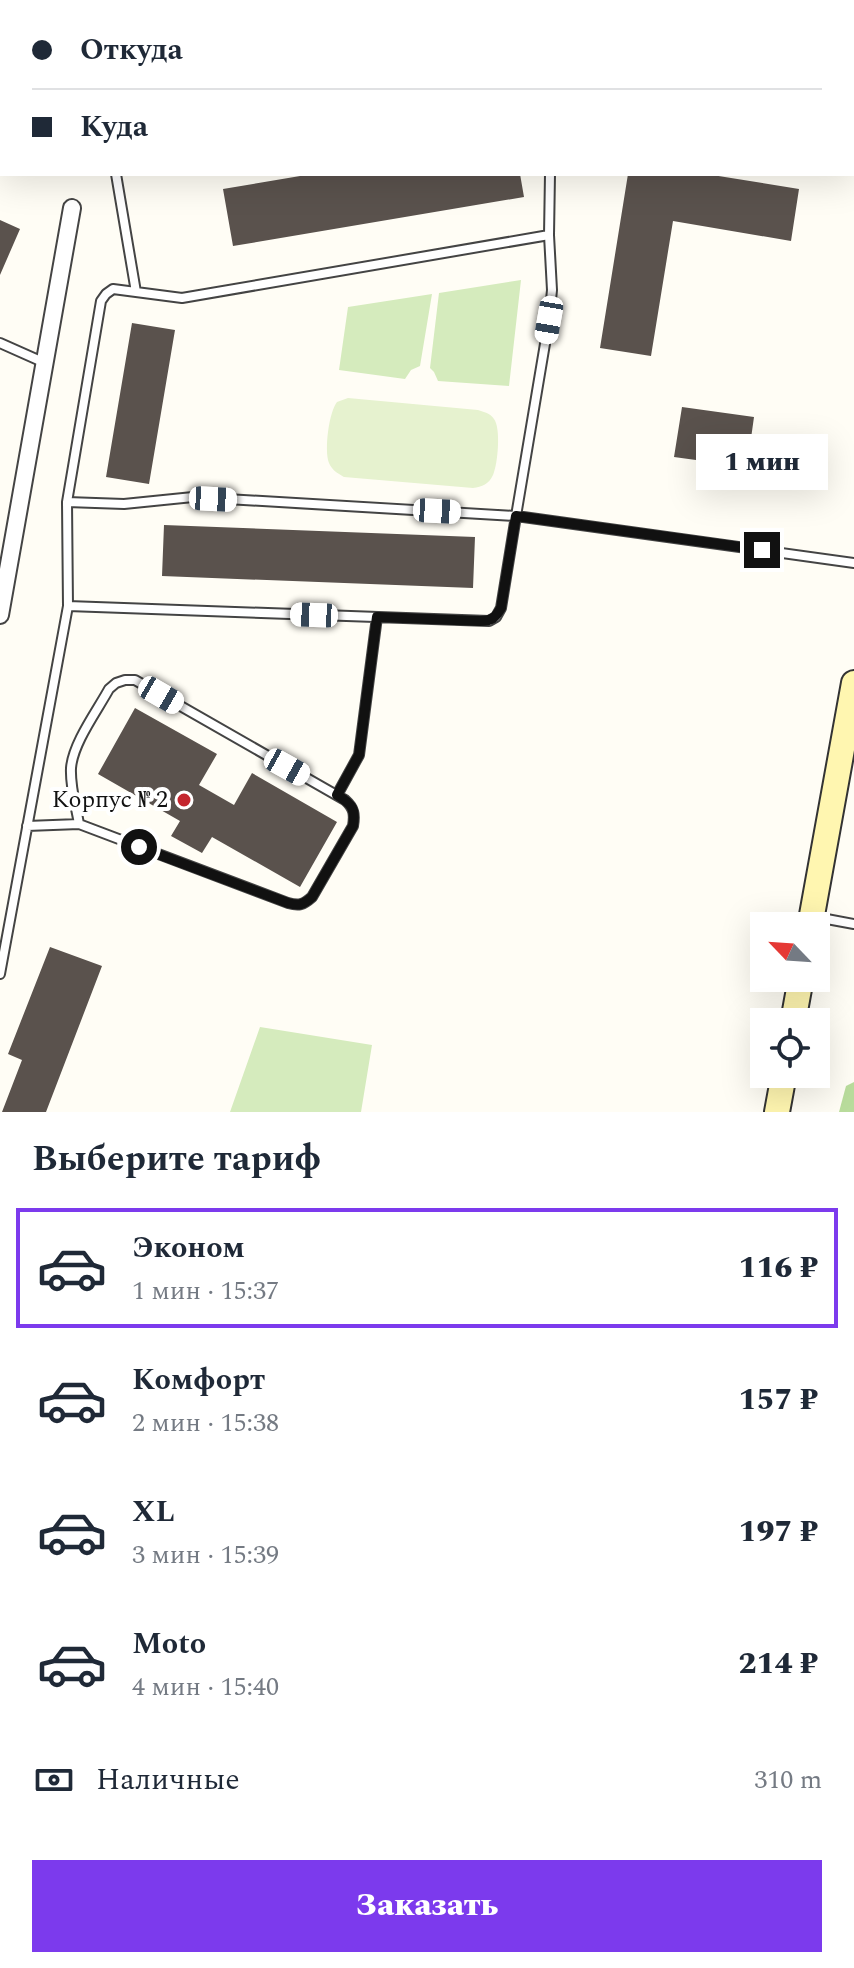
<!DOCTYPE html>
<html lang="ru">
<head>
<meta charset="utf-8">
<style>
  :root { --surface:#fff; --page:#f2f2f3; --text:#1f2937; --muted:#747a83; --line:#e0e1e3; --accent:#7c3aed }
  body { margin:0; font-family:Spectral,serif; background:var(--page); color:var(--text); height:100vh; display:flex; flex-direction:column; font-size:30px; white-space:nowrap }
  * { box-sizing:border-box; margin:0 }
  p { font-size:26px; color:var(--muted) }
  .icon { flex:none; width:44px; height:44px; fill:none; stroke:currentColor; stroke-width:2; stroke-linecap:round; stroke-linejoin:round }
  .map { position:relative; height:1112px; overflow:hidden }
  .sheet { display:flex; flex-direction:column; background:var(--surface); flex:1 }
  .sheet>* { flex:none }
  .hud { position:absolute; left:0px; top:0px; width:854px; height:176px; box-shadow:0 8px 32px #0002; display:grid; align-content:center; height:176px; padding:0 32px; background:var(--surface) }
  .needle { width:52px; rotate:295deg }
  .fabs { position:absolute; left:750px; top:912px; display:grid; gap:16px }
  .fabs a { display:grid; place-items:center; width:80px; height:80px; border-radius:0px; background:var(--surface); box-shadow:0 8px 32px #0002; font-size:40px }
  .end { position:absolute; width:36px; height:36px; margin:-18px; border:10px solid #111; background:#fff; box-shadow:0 0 0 4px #fff }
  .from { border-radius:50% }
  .bubble { position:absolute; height:56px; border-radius:0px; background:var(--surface); box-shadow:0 8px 32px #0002; font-size:26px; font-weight:800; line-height:56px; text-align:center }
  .car { position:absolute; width:24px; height:48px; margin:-24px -12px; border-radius:10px; box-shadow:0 0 6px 2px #0007; background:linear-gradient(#fff 24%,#345 0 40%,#fff 0 76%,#345 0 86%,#fff 0) }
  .hud b { display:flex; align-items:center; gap:28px; height:76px; font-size:30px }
  .hud b+b { border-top:2px solid var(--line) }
  .hud i { width:20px; height:20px; background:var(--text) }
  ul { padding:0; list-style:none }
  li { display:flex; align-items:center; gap:24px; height:120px; margin:0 16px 12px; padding:0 16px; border:4px solid transparent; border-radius:0px }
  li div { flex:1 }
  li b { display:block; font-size:30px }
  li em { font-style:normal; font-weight:800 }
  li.current { border-color:var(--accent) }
  li>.icon { width:72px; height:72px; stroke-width:1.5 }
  h2 { padding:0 32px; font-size:36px; line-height:96px }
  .pay { display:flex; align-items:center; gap:20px; height:88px; padding:0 32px; font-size:30px }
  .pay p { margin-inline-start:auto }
  .primary-button { display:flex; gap:16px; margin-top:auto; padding:16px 32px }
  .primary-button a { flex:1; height:92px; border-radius:0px; background:var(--accent); color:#fff; font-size:32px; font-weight:800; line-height:92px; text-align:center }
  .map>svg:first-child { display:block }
  .green { fill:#d5ebbd }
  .forest { fill:#b9dc9c }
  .pitch { fill:#e6f2cf }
  .building { fill:#5a524d }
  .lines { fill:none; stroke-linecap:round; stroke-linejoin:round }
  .service-casing { stroke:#444; stroke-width:12 }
  .minor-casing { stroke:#444; stroke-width:20 }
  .secondary-casing { stroke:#333; stroke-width:28 }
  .service { stroke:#fff; stroke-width:8 }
  .minor { stroke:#fff; stroke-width:16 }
  .secondary { stroke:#fff6b0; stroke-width:24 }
  .route { stroke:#111; stroke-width:10 }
  .poi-dot { fill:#c4262e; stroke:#fff; stroke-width:3 }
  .labels { text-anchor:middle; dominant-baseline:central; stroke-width:8; stroke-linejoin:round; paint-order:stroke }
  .poi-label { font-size:24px; fill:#111; stroke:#fff; text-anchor:end }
</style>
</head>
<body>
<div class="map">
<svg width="854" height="1112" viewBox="0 0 854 1112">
  <rect width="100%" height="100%" fill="#fffdf5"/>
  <path class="green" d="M521,280l-12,106 -71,-5 -4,-9 -4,-4 9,-75z
    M432,294l-12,72 -9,4 -6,9 -66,-9 9,-63z
    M260,1027l112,18 -11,67h-131z"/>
  <path class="forest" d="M854,1082v30h-15l7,-26z"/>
  <path class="pitch" d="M348,398l130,12c6,2 12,3 16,9 7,9 4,45 -1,56 -4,9 -11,12 -20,13l-129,-11c-7,-4 -12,-7 -15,-14 -5,-13 0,-51 8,-61z"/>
  <path class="building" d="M312,174h208l4,23 -291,49 -10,-57z
    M628,174h78l93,15 -8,52 -118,-20 -22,135 -51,-8z
    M0,220l20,9 -20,46z
    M132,323l43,7 -26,154 -43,-7z
    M682,407l72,10 -7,50 -73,-10z
    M164,525l311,12 -2,51 -311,-12z
    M135,708l82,46 -18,31 35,20 18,-32 85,49 -37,65 -88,-50 -10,16 -31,-17 9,-15 -82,-47z
    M50,947l52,19 -56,146h-44l20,-52 -14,-6z"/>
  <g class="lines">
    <g class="service-casing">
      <path id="service" d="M542,0l2,2
        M630,0v2
        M671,0l1,2
        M714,0v2
        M753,0v2
        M808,2l15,-2
        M0,32l2,3
        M116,174l20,118
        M549,235l3,55 -3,30 -33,196 338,47
        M0,343l45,20
        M67,502l57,2 69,-7 323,19 -15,92 -5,9 -7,4 -421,-15
        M125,680h10l210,120c9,8 10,14 8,26l-41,71c-9,8 -13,9 -24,6l-209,-79c-3,-18 -9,-37 -8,-56 2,-25 26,-57 38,-79l7,-6z
        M337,795l22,-40 18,-138
        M27,826l52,-2
        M816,917l38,7
        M0,974l68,-368 -1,-104 34,-201 5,-7 7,-5 69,9 367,-63 1,-61"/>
    </g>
    <g class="minor-casing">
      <path id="minor" d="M0,615l72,-407"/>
    </g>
    <g class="secondary-casing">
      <path id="secondary" d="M810,926l44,-243
        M793,1022l8,-44
        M777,1112l7,-38"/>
    </g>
    <use href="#service" class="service"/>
    <use href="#minor" class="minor"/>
    <use href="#secondary" class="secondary"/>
  </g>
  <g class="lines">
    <path class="route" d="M139,847l149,56c11,3 15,2 24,-6l41,-71c3,-17 -1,-22 -16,-31l22,-40 18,-138 103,4c12,0 15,-3 21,-13l15,-92 246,34"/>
  </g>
  <circle class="poi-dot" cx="184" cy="800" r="8"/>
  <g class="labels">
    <g class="poi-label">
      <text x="168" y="800">Корпус № 2</text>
    </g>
  </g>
</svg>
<div class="fabs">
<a><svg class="needle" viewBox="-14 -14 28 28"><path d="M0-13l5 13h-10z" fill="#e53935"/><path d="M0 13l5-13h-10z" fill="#747a83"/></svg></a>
<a><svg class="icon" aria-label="locate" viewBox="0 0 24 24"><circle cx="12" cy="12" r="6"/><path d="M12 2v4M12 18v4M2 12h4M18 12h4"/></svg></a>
</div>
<i class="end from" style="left:139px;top:847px"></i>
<i class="end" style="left:762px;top:550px"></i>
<div class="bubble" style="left:696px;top:434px;width:132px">1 мин</div>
<i class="car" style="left:549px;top:320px;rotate:190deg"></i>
<i class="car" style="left:213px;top:499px;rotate:93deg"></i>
<i class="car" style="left:437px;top:511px;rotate:93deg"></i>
<i class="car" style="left:314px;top:615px;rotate:272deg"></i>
<i class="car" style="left:161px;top:695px;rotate:120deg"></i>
<i class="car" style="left:287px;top:767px;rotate:119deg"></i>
<div class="hud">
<b><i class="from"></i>Откуда</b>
<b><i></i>Куда</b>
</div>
</div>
<section class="sheet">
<h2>Выберите тариф</h2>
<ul>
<li class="current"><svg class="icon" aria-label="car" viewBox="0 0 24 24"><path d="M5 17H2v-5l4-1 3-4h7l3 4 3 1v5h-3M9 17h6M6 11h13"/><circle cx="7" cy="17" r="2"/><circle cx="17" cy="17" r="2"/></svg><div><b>Эконом</b><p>1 мин · 15:37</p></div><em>116 ₽</em></li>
<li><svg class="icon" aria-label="car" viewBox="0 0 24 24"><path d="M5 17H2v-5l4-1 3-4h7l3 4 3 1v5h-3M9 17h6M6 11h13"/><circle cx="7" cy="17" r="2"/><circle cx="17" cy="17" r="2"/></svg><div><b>Комфорт</b><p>2 мин · 15:38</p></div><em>157 ₽</em></li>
<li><svg class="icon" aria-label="car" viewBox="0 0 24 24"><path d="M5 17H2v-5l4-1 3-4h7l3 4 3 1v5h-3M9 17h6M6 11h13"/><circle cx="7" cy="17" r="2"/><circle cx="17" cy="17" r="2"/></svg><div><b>XL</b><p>3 мин · 15:39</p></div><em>197 ₽</em></li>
<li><svg class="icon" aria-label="car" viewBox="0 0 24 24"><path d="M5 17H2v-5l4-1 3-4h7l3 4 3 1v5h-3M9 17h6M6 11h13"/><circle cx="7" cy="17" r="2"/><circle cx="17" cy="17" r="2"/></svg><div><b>Moto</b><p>4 мин · 15:40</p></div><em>214 ₽</em></li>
</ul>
<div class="pay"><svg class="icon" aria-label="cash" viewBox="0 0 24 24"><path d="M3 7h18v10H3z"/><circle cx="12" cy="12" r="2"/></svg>Наличные<p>310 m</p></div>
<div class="primary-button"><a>Заказать</a></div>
</section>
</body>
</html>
